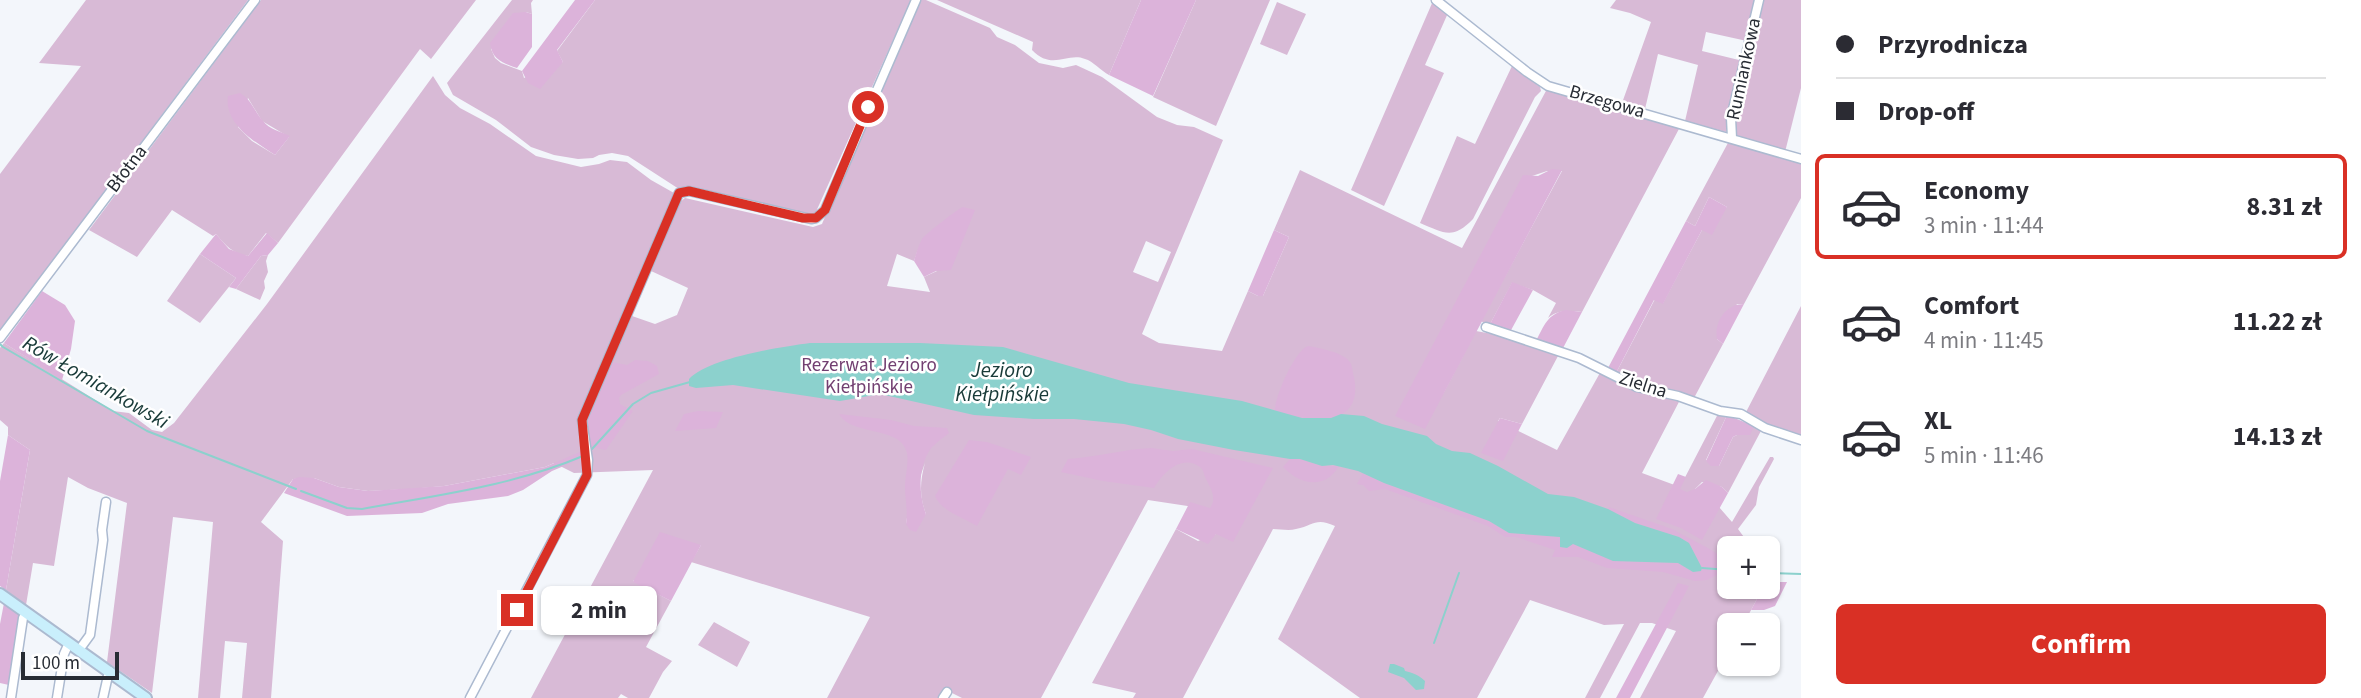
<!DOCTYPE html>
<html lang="en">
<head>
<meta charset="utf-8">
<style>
  :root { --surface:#fff; --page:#f7f7f7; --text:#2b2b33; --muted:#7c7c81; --line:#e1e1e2; --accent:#d93025 }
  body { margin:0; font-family:"Source Sans 3",sans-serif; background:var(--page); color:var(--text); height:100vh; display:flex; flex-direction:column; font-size:26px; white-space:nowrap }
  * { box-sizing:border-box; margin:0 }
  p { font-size:23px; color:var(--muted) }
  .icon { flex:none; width:38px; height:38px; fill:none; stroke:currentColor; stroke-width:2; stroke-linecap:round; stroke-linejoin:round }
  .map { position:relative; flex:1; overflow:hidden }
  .drawer { display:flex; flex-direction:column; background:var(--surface); width:560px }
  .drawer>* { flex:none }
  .hud { display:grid; align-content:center; height:154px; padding:0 35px; background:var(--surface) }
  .buttons { position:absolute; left:1717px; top:536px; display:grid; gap:14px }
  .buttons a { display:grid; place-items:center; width:63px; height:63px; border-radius:10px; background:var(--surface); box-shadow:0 2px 5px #0004; font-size:35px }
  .scale { position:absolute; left:21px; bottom:18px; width:98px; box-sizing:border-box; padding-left:7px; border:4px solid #272c34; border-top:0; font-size:19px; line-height:24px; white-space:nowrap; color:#272c34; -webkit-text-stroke:5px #fff; paint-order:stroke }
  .end { position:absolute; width:32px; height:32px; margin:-16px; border:9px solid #d93025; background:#fff; box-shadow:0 0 0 4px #fff }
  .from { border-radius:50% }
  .bubble { position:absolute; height:49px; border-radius:10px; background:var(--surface); box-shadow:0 2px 5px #0004; font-size:23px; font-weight:700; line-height:49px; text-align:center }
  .hud b { display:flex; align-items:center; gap:24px; height:66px; font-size:26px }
  .hud b+b { border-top:2px solid var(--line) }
  .hud i { width:18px; height:18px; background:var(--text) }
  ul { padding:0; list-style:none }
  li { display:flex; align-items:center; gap:21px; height:105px; margin:0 14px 10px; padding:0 21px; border:4px solid transparent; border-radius:10px }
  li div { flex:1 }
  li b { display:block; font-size:26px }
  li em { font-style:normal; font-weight:700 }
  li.on { border-color:var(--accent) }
  li>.icon { width:63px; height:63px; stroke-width:1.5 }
  .cta { display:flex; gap:14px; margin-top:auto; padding:14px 35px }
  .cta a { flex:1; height:80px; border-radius:10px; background:var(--accent); color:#fff; font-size:28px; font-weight:700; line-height:80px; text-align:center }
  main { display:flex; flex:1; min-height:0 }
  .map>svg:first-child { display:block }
  .green { fill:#d8bad6; fill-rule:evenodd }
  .forest { fill:#dcb3da }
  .water { fill:#8cd1cd }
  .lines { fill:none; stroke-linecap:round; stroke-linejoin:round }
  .stream { stroke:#8cd1cd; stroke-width:2 }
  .street-casing { stroke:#acbad0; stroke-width:11 }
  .secondary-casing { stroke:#acbad0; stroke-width:14 }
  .street { stroke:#fff; stroke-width:8 }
  .secondary { stroke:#c9effc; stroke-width:10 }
  .route { stroke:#d93025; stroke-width:9 }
  .labels { text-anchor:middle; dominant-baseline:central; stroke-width:5; stroke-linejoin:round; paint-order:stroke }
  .street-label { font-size:19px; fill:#272c34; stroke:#fff }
  .park-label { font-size:19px; fill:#723f71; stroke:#fff }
  .water-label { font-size:21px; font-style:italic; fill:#183a38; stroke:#fff }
</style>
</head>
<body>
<main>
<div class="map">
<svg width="1801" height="698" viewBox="0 0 1801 698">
  <rect width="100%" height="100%" fill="#f3f6fb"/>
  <path class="green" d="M86,0h162l-248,331v-157l81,-108 -42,-3z
    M261,0h215l-45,59 -11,-10 -142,194 -12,-10 -18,23c-15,-2 -23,-11 -32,-22l-3,2 -41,-26 -35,47 -48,-27zM248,98l14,23 27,16 -14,18 -23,-14 -14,-14z
    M512,0h21l-2,3 1,11 -6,-2 -35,37 4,9 6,5 21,8 2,7 39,-16 -6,-11 38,-51h316l-96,214h-7l-129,-25 -51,-33 -16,-3 -13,2 -6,3 -15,1 -24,-4 -23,-8 -35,-27 -43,-25 -6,-12z
    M920,0h6l64,28 7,9 18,8 24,18 24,5 13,-3 26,12 55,40 20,8 17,2 29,13 -81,194 17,9 63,8 26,-60 10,5h5l26,-59 -15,-7 26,-60 162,78 85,-159 133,38 -98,185c-13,-1 -23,-3 -34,6l8,-15 -23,-13 -21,-7 -23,43 -8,-5 81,-150h-15l-15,5 -89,218 33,-63 33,6 49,19 -36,68 -22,-6 -2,3 59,29 44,-79 80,27 -39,75 38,14 39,-75 8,3 -21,45 13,6 14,-29 4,-2h7l10,-9 8,3 -34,64 -6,-6 -20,-5 -7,7 17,10 20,23 38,-65h3l1,2 -15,28 -3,18 -18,24 14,19h-23v38h35l-21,39h-14v26l-26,47h-63l36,-67 -24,-8h-12l-40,75h-15l39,-74 -20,1 -74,-25 -53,98h-117l-82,-59 57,-113c-19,-9 -21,-1 -39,3 -7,2 -16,0 -23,0l-90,169h-50l3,-5 -44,-10 84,-154 22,12 18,-7 31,-19 -99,-15 -107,198h-79l-18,-9 -5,9h-112l43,-81 -179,-55 10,-17 -68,36 38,20 -25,46 26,14 -9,11 -14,26h-21l-7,-4 -3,4h-87l122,-228 -79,3 -20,-10 -9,4 -101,19 -34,3 -42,2 -29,-4 -25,-9 -21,1 -32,43 22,19 -12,157h-29l5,-55 -22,-2 -5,57h-22l15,-176 -40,-5 -21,176 -45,-31 20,-159 -39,-15 -20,-11 -14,89 -21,-3 -7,42 -20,-15 24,-140 -22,-15v-8l-8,-7v-72l4,-5 109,68 16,2 23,17 10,2 12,-9 93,-119 166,-228 12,19 15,13 30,16 46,32 45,11 18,-3 11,-4 17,2 24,18 23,13 -61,147 10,-4 9,-20 23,8 22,-9 11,-27 -37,-17 28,-68 6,-5 128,29 9,-3 48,-116zM944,221l-7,50 -13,6 6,15 -43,-6 10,-32 17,7c9,-26 10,-23 30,-40zM1146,241l25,11 -13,30 -25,-10zM925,463c-5,18 -6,33 1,51l-20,10 2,-13z
    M937,0h204l-32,75c-8,-4 -16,-14 -24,-16 -18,-7 -33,12 -53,-9l1,-8z
    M1196,0h74l-54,126 -63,-29z
    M1616,0h141l-10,41 -41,-9 -4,19 41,10 -17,71 -41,-11 13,-56 -40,-11 -13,55 -23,-6 29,-81 -21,-9 -20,-5z
    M1761,0h40v88l-16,64 -50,-16 -3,-17z
    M1433,1l15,12 -23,52 19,8 -60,133 -33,-16z
    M1277,2l29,12 -19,41 -27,-11z
    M1512,66l28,21 1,4 -6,6 -62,122c-20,21 -29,14 -53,4l37,-87 18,8z
    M1729,141l72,22v35l-57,106h-7l-20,35 6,5 -29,54c-25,-9 -55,-11 -78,-25l39,-74 8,4 39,-73 25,-23 -18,-10 -14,29 -9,-5z
    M200,254l36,24 -36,45 -33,-22z
    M268,255l-2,6 2,11 -4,9 1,7 -5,12 -24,-11 25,-33z
    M1801,306v131l-46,-17 -10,-6z
    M714,622l36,20 -13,25 -39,-22z"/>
  <path class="forest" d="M575,0h20l-38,50 6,12 -23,27 -12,-6 -6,-12z
    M1141,0h55l-43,96 -44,-21z
    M526,12l6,2v33l-15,21c-14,-5 -25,-8 -27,-25l23,-30z
    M240,93c12,7 14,18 23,28 6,8 18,11 27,15l-15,19c-20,-13 -51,-31 -47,-59z
    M1552,169l10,1 -137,259 -30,-13 128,-241 15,1z
    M1709,197l18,10 -15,28 -10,-5 -39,74 -9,-4 -38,73 -8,-5 78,-147 9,5z
    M963,207l12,3 -24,60 -15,1 -12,6 -10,-16c2,-7 4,-15 8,-22 2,-4 37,-31 41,-32z
    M1274,230l15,7 -26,59h-5l-10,-5z
    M267,233l11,10 -10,12 -7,1 -25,33 -7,-2 7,-9 -36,-24 16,-20 13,15 19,7z
    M1512,282l21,8 -23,42 -21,-6z
    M42,291l23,14 10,16 -4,28 -9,31 -58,-37z
    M1744,304l-21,40 -6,-5c-3,-18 9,-35 27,-35z
    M1566,310l16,2 -20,38 -26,-9c8,-15 11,-27 30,-31z
    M1308,346c11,2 34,6 41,15 4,4 3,11 5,16 4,20 -1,37 -24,41 -19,3 -37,-2 -55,-7 -1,-13 20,-61 33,-65z
    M635,360l13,1 9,5 2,8 -38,21 -2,3 1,6 13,7 -27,39 -18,-4 -4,-27 27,-57 16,3z
    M698,411l25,1 -7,16 -41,3 9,-17z
    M839,414l52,6 23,6 33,2 2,5c-7,6 -17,12 -21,20 -10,18 -9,42 -2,61l-10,18 -6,-2 -4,-6c2,-14 -1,-25 -1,-38 0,-10 4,-23 2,-33 -6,-28 -55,-16 -68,-39z
    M1727,415l27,11 -4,9h-13l-4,2 -14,29h-8l-5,-5z
    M1500,418l22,6 -19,37 -22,-8z
    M8,435l22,15 -24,140 -6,-4v-105z
    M969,440l18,2 44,15 -10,18 -13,-6 -31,57c-13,-8 -36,-15 -42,-30z
    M1152,448l21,3 19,-2 81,19 -40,74 -17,-8 -8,10 -32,-15 14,-27 20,6 3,-6c1,-9 -2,-13 -6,-21 -3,-5 -3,-11 -7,-14 -19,-14 -38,7 -46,21l-51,-7 -42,-9 7,-13c29,-2 56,-10 84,-11z
    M582,451l1,7 -31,13 -29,19 -15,6 -60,8 -26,9 -75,3 -63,-23 9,-14 7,-2 14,1 25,9 29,4 76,-5 101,-19z
    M1290,459h10l22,7h17c-14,24 -39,19 -56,1z
    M1363,473l21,10 105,38 20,12 51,4v9l13,-2 11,2 29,15 65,2 15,9 8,-1 1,-3 -13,-25 -10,-6 -44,-14 -27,-14 1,-2 63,22 34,18 10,6 5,9 2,10 -16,8 -12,1 -32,-9 -56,-4 -29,-11h-26l3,-7 -39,-13h-11l-17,-11 -103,-37 -16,2 -6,-6 -6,-1z
    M1678,474l8,3 -6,12 7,3 8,-3 11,-9 16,7 6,6 -26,47 -21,-12 -25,-9z
    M660,532l41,13 -30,56 -38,-19z
    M1768,582h19l-12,24 -11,4h-13l13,-24h4z
    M1678,583l11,3 -59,112h-14z
    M4,603l17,13 -12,69 -9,-2v-59z"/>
  <path class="water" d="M810,343h110l83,4 126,36 113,18 60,17h29l10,-4 23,2 18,8 45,12 9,8 16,7 18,2 28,13 50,28 26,3 34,12 27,14 44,14 10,6 13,25 -1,3 -8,1 -15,-9 -65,-2 -40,-17 -6,4 -7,-1v-10l-51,-4 -20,-12 -105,-38 -26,-12 -25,-6 -11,1 -22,-7h-10l-56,-9 -56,-11 -27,-9 -27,-6 -50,-5h-40l-60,-4 -94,-21 -40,7 -107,-16 -37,3 -7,-2v-7c20,-21 91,-32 121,-36z
    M1390,664h4l10,4 1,3c8,2 14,4 20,10l-1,8 -8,1 -12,-12 -16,-6z"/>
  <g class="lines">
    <path class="stream" d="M0,344l3,3 144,84 149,58
      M592,449l41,-45 18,-11 39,-11
      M301,491l46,17 15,1c75,-14 150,-23 221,-53
      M1702,568l27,2
      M1768,573l33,1
      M1434,643l25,-70"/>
    <g class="street-casing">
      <path id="street" d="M1436,0l91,72 21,14 253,73
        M1732,138l-1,-20 28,-118
        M1486,327l93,31 58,29 41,9 42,15 21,3 24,14 36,12
        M0,338l255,-338
        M79,650l11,-15 13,-95 -1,-10 4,-28
        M11,698l12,-80 3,-5
        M57,698l7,-44 5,-11
        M103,698l6,-27
        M470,698l117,-223 1,-15 -6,-40 97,-227 10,-2 122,28 5,-1 9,-8 91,-210
        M943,698l4,-6"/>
    </g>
    <g class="secondary-casing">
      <path id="secondary" d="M0,594l146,104"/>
    </g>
    <use href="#street" class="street"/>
    <use href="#secondary" class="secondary"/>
  </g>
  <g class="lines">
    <path class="route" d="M517,610l70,-135 -5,-55 97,-227 10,-2 114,27h13l9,-8 43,-103"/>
  </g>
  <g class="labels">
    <g class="street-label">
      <text transform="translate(1744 69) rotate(-78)">Rumiankowa</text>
      <text transform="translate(1607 102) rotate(16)">Brzegowa</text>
      <text transform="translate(127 169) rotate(-53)">Błotna</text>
      <text transform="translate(1643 385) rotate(18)">Zielna</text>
    </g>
    <g class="park-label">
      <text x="869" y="365">Rezerwat Jezioro<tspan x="869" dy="22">Kiełpińskie</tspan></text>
    </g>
    <g class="water-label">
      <text x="1002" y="370">Jezioro<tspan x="1002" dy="24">Kiełpińskie</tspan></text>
      <text transform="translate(96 382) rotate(30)">Rów Łomiankowski</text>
    </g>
  </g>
</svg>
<div class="buttons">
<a>+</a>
<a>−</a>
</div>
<div class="scale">100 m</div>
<i class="end from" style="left:868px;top:107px"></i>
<i class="end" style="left:517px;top:610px"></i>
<div class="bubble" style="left:541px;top:586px;width:116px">2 min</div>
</div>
<section class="drawer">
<div class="hud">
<b><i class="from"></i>Przyrodnicza</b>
<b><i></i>Drop-off</b>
</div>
<ul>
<li class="on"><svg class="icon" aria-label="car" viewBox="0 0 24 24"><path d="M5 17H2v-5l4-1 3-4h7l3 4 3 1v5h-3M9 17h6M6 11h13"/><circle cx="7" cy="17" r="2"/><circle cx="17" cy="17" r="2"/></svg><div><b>Economy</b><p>3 min · 11:44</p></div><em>8.31 zł</em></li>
<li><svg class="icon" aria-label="car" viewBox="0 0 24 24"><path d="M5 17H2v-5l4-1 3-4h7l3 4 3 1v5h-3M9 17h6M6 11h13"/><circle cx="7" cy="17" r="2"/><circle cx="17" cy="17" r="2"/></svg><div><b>Comfort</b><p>4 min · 11:45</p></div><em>11.22 zł</em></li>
<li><svg class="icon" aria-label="car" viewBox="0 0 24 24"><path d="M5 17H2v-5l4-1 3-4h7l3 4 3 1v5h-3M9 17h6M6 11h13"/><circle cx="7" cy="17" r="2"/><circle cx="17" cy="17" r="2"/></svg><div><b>XL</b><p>5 min · 11:46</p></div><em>14.13 zł</em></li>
</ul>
<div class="cta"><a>Confirm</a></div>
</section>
</main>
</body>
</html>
